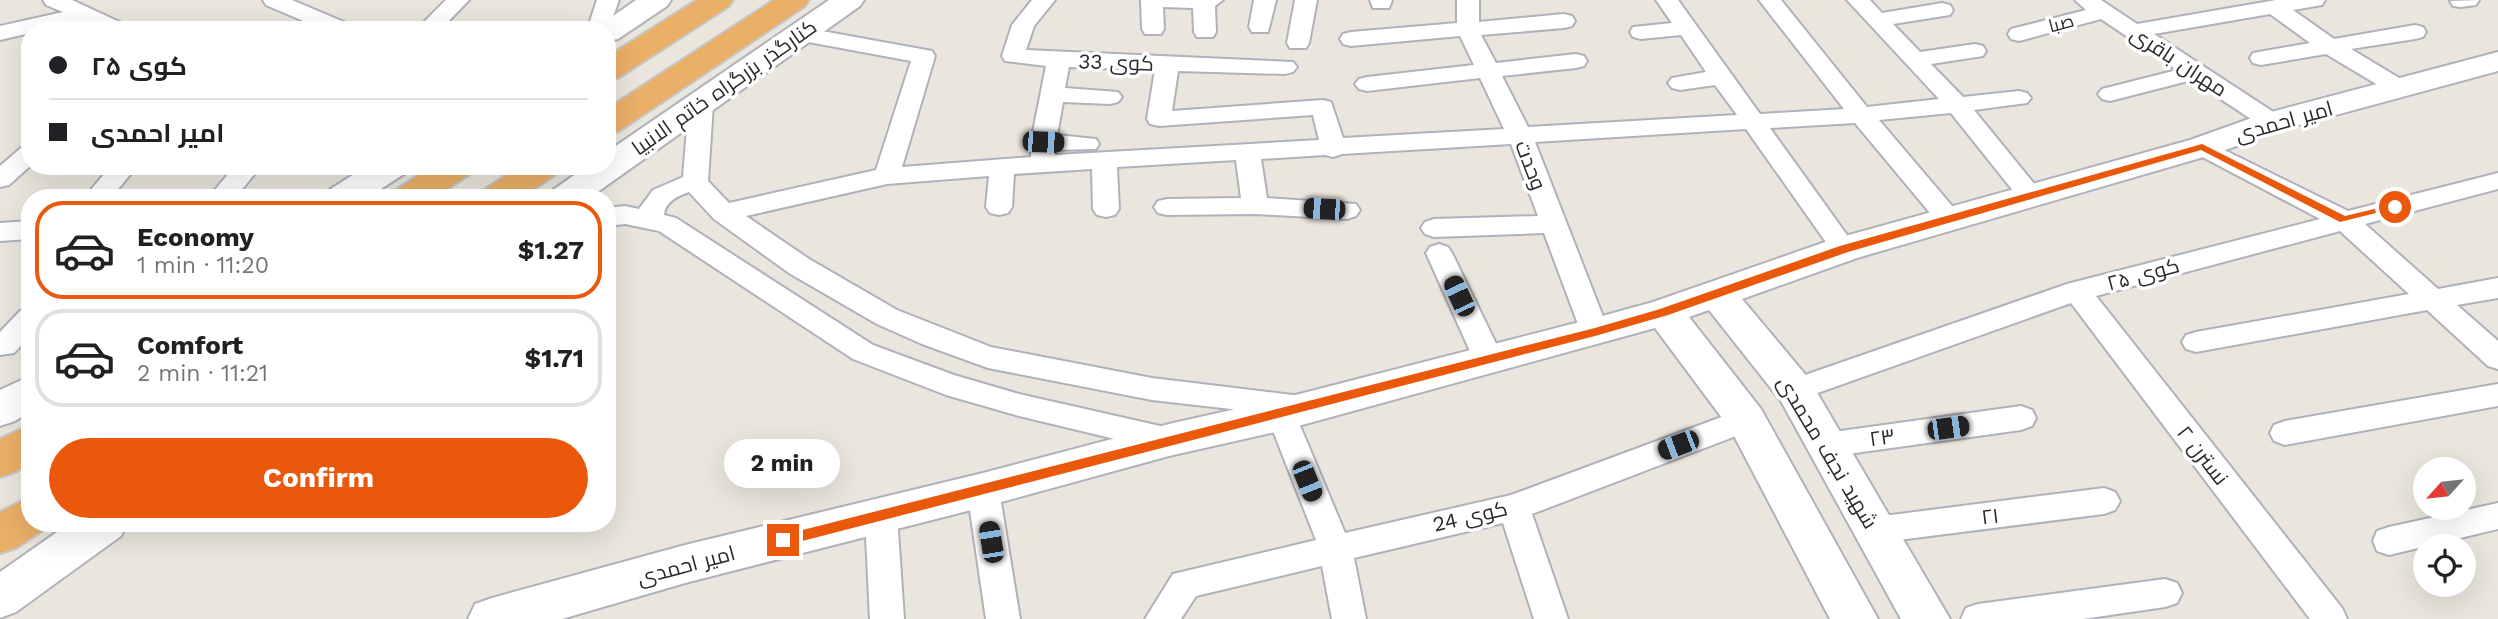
<!DOCTYPE html>
<html lang="en">
<head>
<meta charset="utf-8">
<style>
  :root { --surface:#fff; --page:#f2f2f2; --text:#202124; --muted:#757577; --line:#e0e0e0; --accent:#ea580c }
  body { margin:0; font-family:"Work Sans",Cairo,sans-serif; background:var(--page); color:var(--text); height:100vh; display:flex; flex-direction:column; font-size:26px; white-space:nowrap }
  * { box-sizing:border-box; margin:0 }
  p { font-size:23px; color:var(--muted) }
  .icon { flex:none; width:38px; height:38px; fill:none; stroke:currentColor; stroke-width:2; stroke-linecap:round; stroke-linejoin:round }
  .map { position:relative; flex:1; overflow:hidden }
  .side { position:absolute; left:21px; top:189px; width:595px; height:343px; display:flex; flex-direction:column; background:var(--surface); border-radius:28px; box-shadow:0 7px 28px #0002 }
  .side>* { flex:none }
  .banner { position:absolute; left:21px; top:21px; width:595px; height:154px; border-radius:28px; box-shadow:0 7px 28px #0002; display:grid; align-content:center; height:154px; padding:0 28px; background:var(--surface) }
  .needle { width:46px; rotate:243deg }
  .tools { position:absolute; left:2413px; top:457px; display:grid; gap:14px }
  .tools a { display:grid; place-items:center; width:63px; height:63px; border-radius:50%; background:var(--surface); box-shadow:0 7px 28px #0002; font-size:35px }
  .end { position:absolute; width:32px; height:32px; margin:-16px; border:9px solid #ea580c; background:#fff; box-shadow:0 0 0 4px #fff }
  .from { border-radius:50% }
  .bubble { position:absolute; height:49px; border-radius:24px; background:var(--surface); box-shadow:0 7px 28px #0002; font-size:23px; font-weight:700; line-height:49px; text-align:center }
  .car { position:absolute; width:21px; height:42px; margin:-21px -10px; border-radius:9px; box-shadow:0 0 5px 2px #0007; background:linear-gradient(#222 24%,#8ab4d8 0 40%,#222 0 76%,#8ab4d8 0 86%,#222 0) }
  .banner b { display:flex; align-items:center; gap:24px; height:66px; font-size:26px }
  .banner b+b { border-top:2px solid var(--line) }
  .banner i { width:18px; height:18px; background:var(--text) }
  ul { padding:12px 0 0; list-style:none }
  li { display:flex; align-items:center; gap:21px; height:98px; margin:0 14px 10px; padding:0 14px; border:4px solid var(--line); border-radius:28px }
  li div { flex:1 }
  li b { display:block; font-size:26px }
  li em { font-style:normal; font-weight:700 }
  li.on { border-color:var(--accent) }
  li>.icon { width:63px; height:63px; stroke-width:1.5 }
  .cta { display:flex; gap:14px; margin-top:auto; padding:14px 28px }
  .cta a { flex:1; height:80px; border-radius:42px; background:var(--accent); color:#fff; font-size:28px; font-weight:700; line-height:80px; text-align:center }
  .map>svg:first-child { display:block }
  .lines { fill:none; stroke-linecap:round; stroke-linejoin:round }
  .street-casing { stroke:#b0b1bb; stroke-width:4 }
  .secondary-casing { stroke:#b0b1bb; stroke-width:4 }
  .highway-casing { stroke:#c7c7c7; stroke-width:4 }
  .street { fill:#fff; fill-rule:evenodd }
  .secondary { fill:#fff; fill-rule:evenodd }
  .highway { fill:#eab068; fill-rule:evenodd }
  .route { fill:#ea580c }
  .labels { text-anchor:middle; dominant-baseline:central; stroke-width:7; stroke-linejoin:round; paint-order:stroke }
  .far-street-label { font-size:18px; fill:#292929; stroke:#fff }
  .street-label { font-size:21px; fill:#292929; stroke:#fff }
</style>
</head>
<body>
<div class="map">
<svg width="2498" height="619" viewBox="0 0 2498 619">
  <rect width="100%" height="100%" fill="#eae6dd"/>
  <g class="lines">
    <g class="street-casing">
      <path id="street" d="M43,0h29l54,25 3,5h-29l-19,-9 -37,9h-14v3l-30,7v-14l63,-14 -17,-7z
        M263,0h29l59,25 3,5h-30l-58,-25z
        M446,0h23l-29,30h-24z
        M597,0h22l-12,33v-3h-20z
        M1032,0h23l-21,26 -8,24 267,12 4,5 -4,5 -8,2 -107,-3 -6,40 151,-11 8,2 12,36 161,-9 -24,-51 -113,13 -8,-2 -4,-5 4,-5 8,-2 107,-12 -14,-29 -109,10 -8,-2 -3,-5 3,-5 8,-2 106,-9v-23h22v22l85,-8 8,2 3,5 -3,5 -8,2 -83,7 15,28 80,-9 8,2 3,5 -3,5 -8,2 -74,8 26,51 209,-12 -22,-30 -35,5 -8,-2 -4,-5 4,-5 34,-6 -25,-37 -40,4 -8,-2 -3,-5 3,-5 39,-4 -16,-23h22l82,114 84,-5 -85,-109h22l86,107 72,-8 -92,-99h23l12,13 60,-10 8,2 3,5 -3,5 -57,9 27,28 55,-8 8,2 3,5 -3,5 -52,8 32,33 56,-6 8,2 4,5 -4,5 -53,7 70,86 -4,6 -9,2 -9,-2 -71,-89 -72,7 79,93 4,6 -4,6 -9,3 -9,-3 -85,-102 -85,5 87,121 -4,6 -9,3 -9,-3 -89,-126 -211,13 74,190 -4,7 -10,3 -10,-3 -4,-7 -37,-99 -110,4 -9,-3 -4,-6 4,-6 9,-3 104,-3 -27,-72 -169,10 -9,3 -8,-2 -64,4 6,39 89,6 4,6 -4,6 -9,3 -92,-5 -88,1 -9,-2 -4,-6 4,-6 9,-2 74,-1 -5,-38 -119,7 2,42 -4,6 -9,2 -9,-2 -4,-6 -1,-40 -78,5 -2,33 -4,6 -9,2 -9,-2 -4,-6 3,-31 -102,8 -141,32 63,43 88,51 94,37 161,31 165,20 4,8 -4,8 -11,3 -10,-1 49,117 166,-38 235,-87 11,4 4,8 -4,8 -225,86 36,105h-34l-31,-96 -149,35 12,61h-34l-10,-53 -126,30 -15,23h-36l28,-45 143,-34 -50,-127 -114,-13 -164,-32 -66,-24 -45,-20 -88,-51 -75,-54 -25,-27c-12,4 -24,10 -25,23l12,3 197,127 81,30 65,19 150,34 11,4 4,8 -4,8 -11,4 -150,-36 -73,-21 -93,-36 -194,-128 -34,-7 -18,2v-18l18,-2 14,3 14,-19 30,-13 6,-73 4,-5h16l4,5 -5,77 21,22 147,-33 35,-109 -119,-22 -3,-5 3,-5 8,-2 132,24 3,5 -33,111 129,-10v-15l15,-76 -41,-5 -3,-5 10,-31zM1069,67l86,3 -8,49 3,5 9,2 154,-11 6,25 -264,15v-5l41,-1 3,-5 -3,-5 -39,-4 6,-33 47,2 8,-2 4,-5 -4,-5 -53,-4z
        M1141,0h82l-8,6 1,26 -3,5h-16l-3,-5 -1,-24 -30,-1 1,22 -3,5h-16l-3,-5z
        M1254,0h22l-8,32h-16l-3,-5z
        M1295,0h22l-8,43 -3,5h-16l-3,-5z
        M1370,0h22l-3,8h-16z
        M2075,0h26l36,24 139,-24h49l-3,5 -29,5 41,29 81,-14 8,2 3,5 -3,5 -8,2 -64,10 58,35 4,5 -4,5h-16l-67,-40 -65,11 -8,-2 -3,-5 3,-5 57,-10 -40,-29 -116,20 127,83 3,5 -3,5 -9,2 -9,-2 -71,-47 -82,21 -8,-2 -4,-5 4,-5 75,-19 -76,-51 -82,22 -8,-2 -3,-5 3,-5 75,-19z
        M2479,0l-3,5 -15,2 -8,-1 -3,-5z
        M2202,139l146,72 150,-38v16l-133,35 73,65 60,-11v20l-41,7 41,36v28l-10,-3 -61,-56 -231,42 -10,-3 -4,-7 4,-7 10,-3 213,-38 -69,-63 -244,65 246,312 5,11h-37l-239,-316 -276,98 -10,-3 -5,-8 5,-8 282,-98 253,-65 -127,-67 -3,-5 3,-5z
        M30,145v21l-21,19 -9,2v-21l21,-18z
        M111,166h26l-26,32h-27z
        M235,166h26l-26,32h-27z
        M30,221v18l-30,2v-18z
        M1439,244l9,3 4,6 52,107 -5,8 -10,3 -10,-3 -5,-8 -48,-107 4,-6z
        M30,308v28l-16,17 -14,2v-23l20,-21z
        M2498,384v22l-213,39 -11,-4 -4,-8 4,-8 11,-4z
        M2021,406l11,4 4,8 -4,8 -11,4 -195,27 -11,-4 -4,-8 4,-8 11,-4z
        M983,477l11,4 5,9 21,129h-34l-19,-129 5,-9z
        M2104,488l11,4 5,9 -5,9 -11,4 -229,29 -12,-4 -4,-9 4,-9 12,-4z
        M881,503l11,4 5,9 7,103h-34l-5,-103 5,-9z
        M2498,503v26l-109,26 -12,-4 -4,-10 4,-10 12,-4z
        M2165,579l12,4 5,10 -5,10 -12,4 -82,12h-122l5,-11 12,-4z"/>
    </g>
    <g class="secondary-casing">
      <path id="secondary" d="M636,0h35l-4,6 -49,33 -11,2v-11h-14z
        M829,0h35l-4,6 -271,192h-42l6,-8 34,-24h20v-14z
        M2498,52v19l-214,58 -70,25 -357,104 -115,41 67,80 141,240h-49l-120,-218 -72,-91 -20,7 72,92 117,210h-48l-99,-189 -76,-102 -375,103 -111,25 -186,51 -298,76 -123,36h-94l7,-15 17,-6 193,-53 298,-72 186,-49 111,-25 315,-81 58,-16 178,-62 359,-100 70,-25z
        M367,166h42l-5,8 -37,24h-44l6,-8z
        M30,376v35l-15,10 -15,5v-36z
        M70,523h57l-6,13 -105,76 -16,6v-46z"/>
    </g>
    <g class="highway-casing">
      <path id="highway" d="M697,0h36l-4,6 -111,72 -11,2v-23z
        M774,0h35l-4,6 -186,125 -12,3v-25z
        M433,166h42l-5,8 -37,24h-43l6,-8z
        M520,166h41l-5,8 -35,24h-43l6,-8z
        M30,425v37l-15,10 -15,5v-38z
        M30,497v26h18l-2,5 -30,20 -16,5v-41z"/>
    </g>
    <use href="#street" class="street"/>
    <use href="#secondary" class="secondary"/>
    <use href="#highway" class="highway"/>
  </g>
  <path class="route" d="M2202,144l143,72 50,-12 5,3 -60,15 -139,-72 -353,102 -180,63 -73,21 -812,210 -7,-6 7,-5 812,-207 65,-19 180,-63z"/>
  <g class="labels">
    <g class="far-street-label">
      <text transform="translate(2061 23) rotate(-15)">صبا</text>
    </g>
    <g class="street-label">
      <text transform="translate(2179 61) rotate(33)">مهران باقری</text>
      <text transform="translate(1116 62) rotate(2)">کوی 33</text>
      <text transform="translate(724 87) rotate(-35)">کنارگذر بزرگراه خاتم الانبیا</text>
      <text transform="translate(2284 121) rotate(-16)">امیر احمدی</text>
      <text transform="translate(1531 165) rotate(69)">وحدت</text>
      <text transform="translate(2143 274) rotate(-15)">کوی ۲۵</text>
      <text transform="translate(1882 437) rotate(-8)">۲۳</text>
      <text transform="translate(1828 452) rotate(59)">شهید نجف محمدی</text>
      <text transform="translate(2203 455) rotate(52)">نسترن ۲</text>
      <text transform="translate(1470 516) rotate(-13)">کوی 24</text>
      <text transform="translate(1990 516) rotate(-7)">۲۱</text>
      <text transform="translate(686 565) rotate(-15)">امیر احمدی</text>
    </g>
  </g>
</svg>
<div class="tools">
<a><svg class="needle" viewBox="-14 -14 28 28"><path d="M0-13l5 13h-10z" fill="#e53935"/><path d="M0 13l5-13h-10z" fill="#757577"/></svg></a>
<a><svg class="icon" aria-label="locate" viewBox="0 0 24 24"><circle cx="12" cy="12" r="6"/><path d="M12 2v4M12 18v4M2 12h4M18 12h4"/></svg></a>
</div>
<i class="end from" style="left:2395px;top:207px"></i>
<i class="end" style="left:783px;top:540px"></i>
<div class="bubble" style="left:724px;top:439px;width:116px">2 min</div>
<i class="car" style="left:1043px;top:142px;rotate:92deg"></i>
<i class="car" style="left:1324px;top:209px;rotate:273deg"></i>
<i class="car" style="left:1459px;top:296px;rotate:335deg"></i>
<i class="car" style="left:1948px;top:428px;rotate:82deg"></i>
<i class="car" style="left:1678px;top:445px;rotate:249deg"></i>
<i class="car" style="left:1307px;top:481px;rotate:158deg"></i>
<i class="car" style="left:991px;top:542px;rotate:351deg"></i>
<div class="banner">
<b><i class="from"></i>کوی ۲۵</b>
<b><i></i>امیر احمدی</b>
</div>
<section class="side">
<ul>
<li class="on"><svg class="icon" aria-label="car" viewBox="0 0 24 24"><path d="M5 17H2v-5l4-1 3-4h7l3 4 3 1v5h-3M9 17h6M6 11h13"/><circle cx="7" cy="17" r="2"/><circle cx="17" cy="17" r="2"/></svg><div><b>Economy</b><p>1 min · 11:20</p></div><em>$1.27</em></li>
<li><svg class="icon" aria-label="car" viewBox="0 0 24 24"><path d="M5 17H2v-5l4-1 3-4h7l3 4 3 1v5h-3M9 17h6M6 11h13"/><circle cx="7" cy="17" r="2"/><circle cx="17" cy="17" r="2"/></svg><div><b>Comfort</b><p>2 min · 11:21</p></div><em>$1.71</em></li>
</ul>
<div class="cta"><a>Confirm</a></div>
</section>
</div>
</body>
</html>
